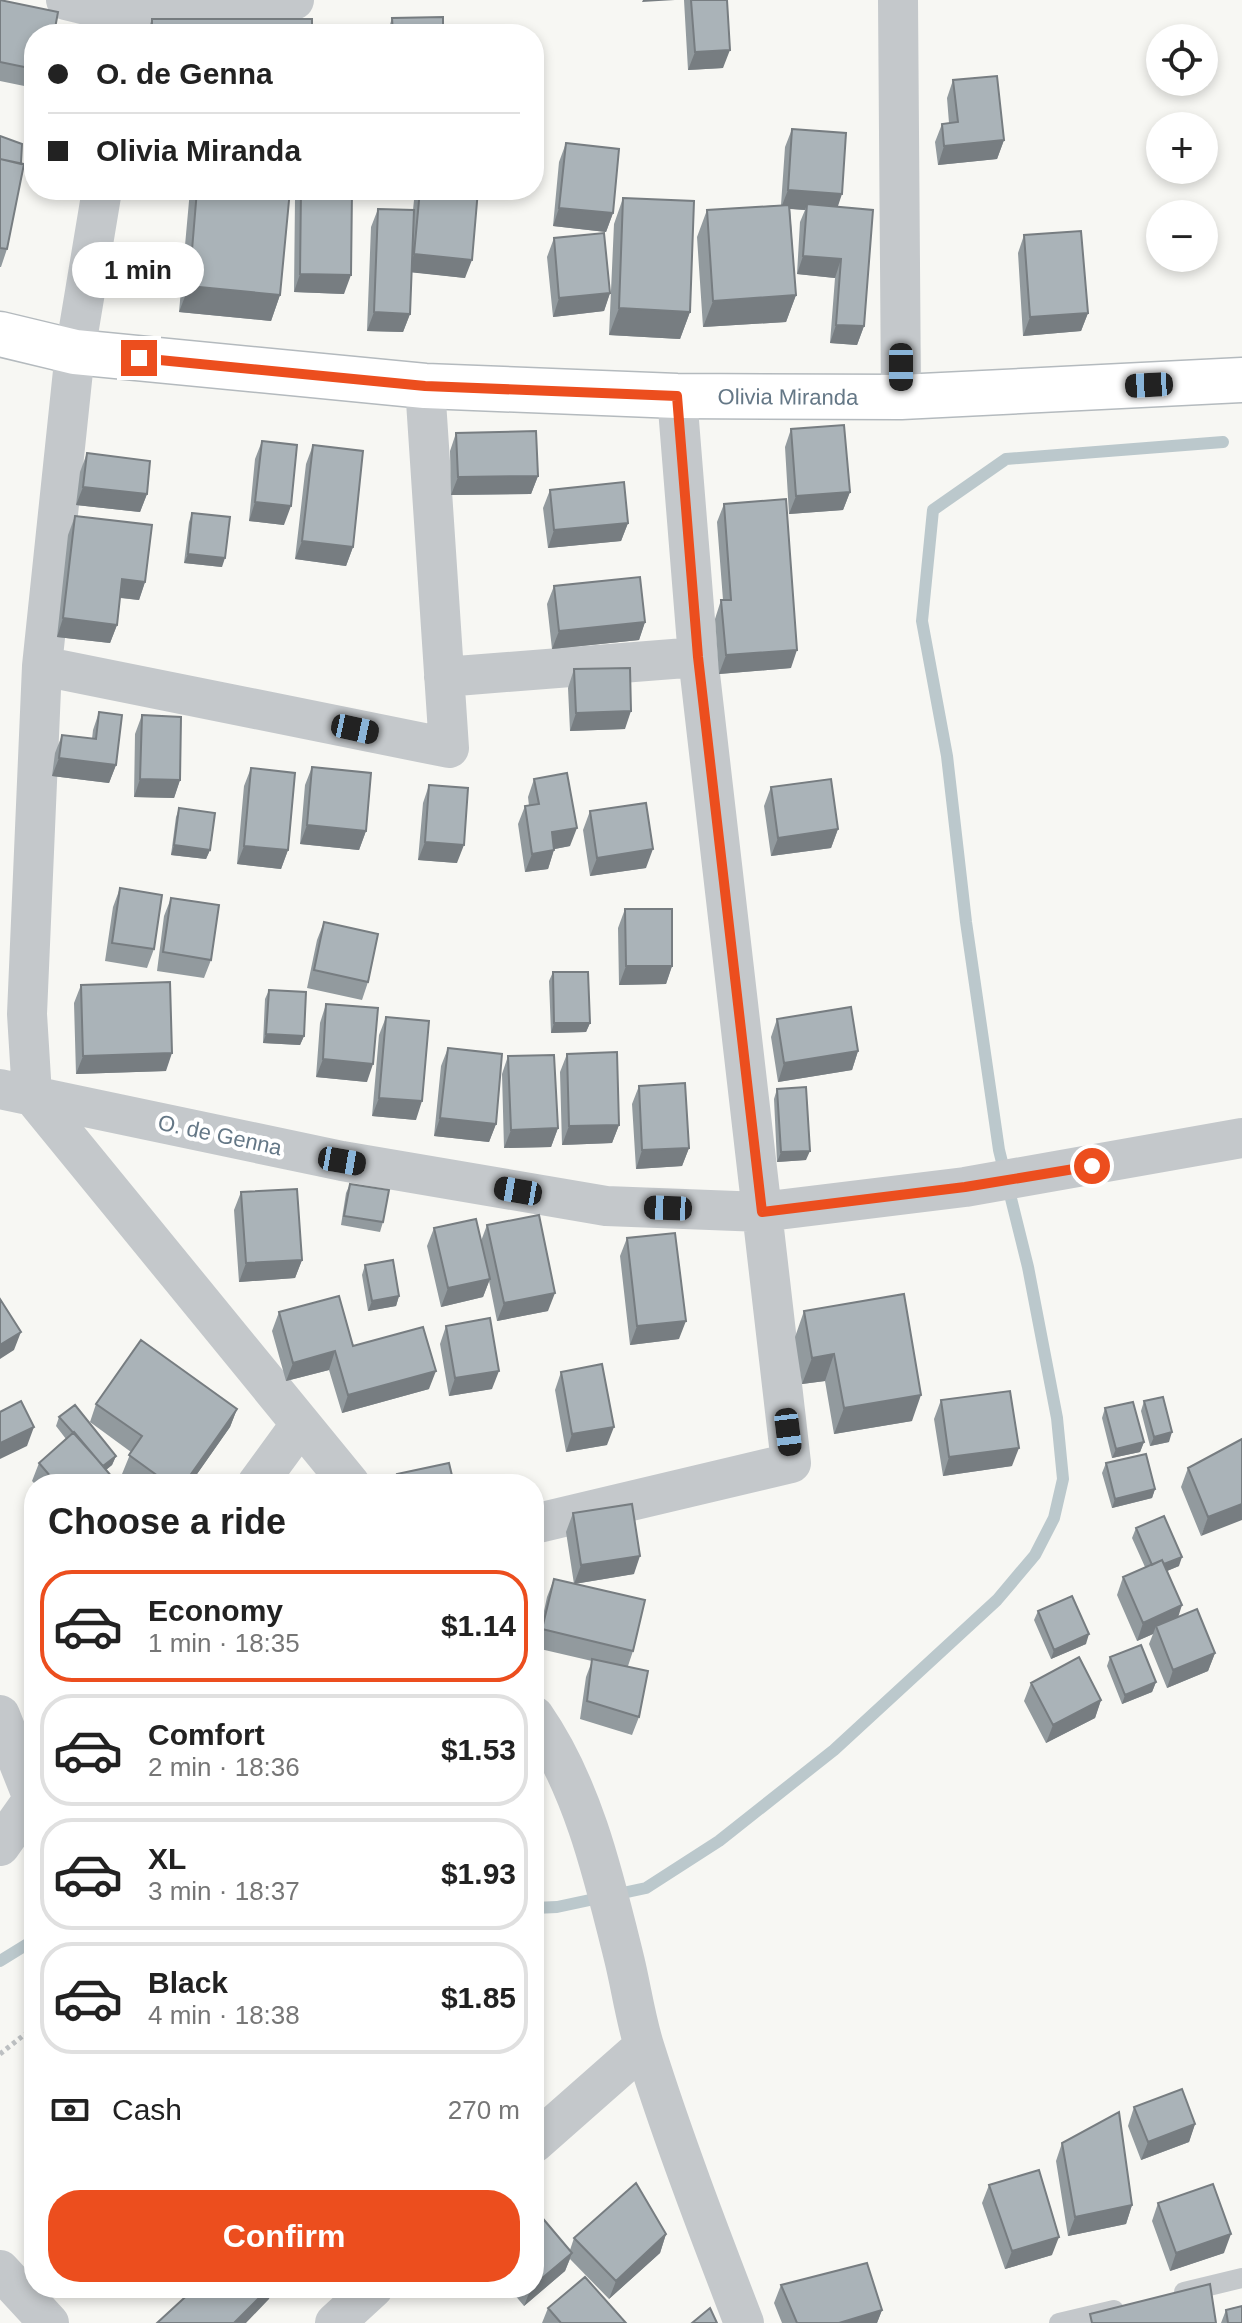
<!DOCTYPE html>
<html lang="en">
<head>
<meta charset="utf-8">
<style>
  :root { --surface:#fff; --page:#f6f6f6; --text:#222; --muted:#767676; --line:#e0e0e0; --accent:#ec4e1e }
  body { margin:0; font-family:Arial,sans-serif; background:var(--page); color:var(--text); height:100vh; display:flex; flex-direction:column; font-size:30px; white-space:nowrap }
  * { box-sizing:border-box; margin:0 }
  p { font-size:26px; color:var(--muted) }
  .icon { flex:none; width:44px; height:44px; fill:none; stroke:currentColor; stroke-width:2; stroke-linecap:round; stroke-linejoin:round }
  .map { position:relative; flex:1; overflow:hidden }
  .side { position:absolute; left:24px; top:1474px; width:520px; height:824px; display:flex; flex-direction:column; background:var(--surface); border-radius:32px; box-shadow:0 4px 12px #0003 }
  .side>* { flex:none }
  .top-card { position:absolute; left:24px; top:24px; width:520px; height:176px; border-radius:32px; box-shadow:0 4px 12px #0003; display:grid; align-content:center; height:176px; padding:0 24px; background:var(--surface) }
  .buttons { position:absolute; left:1146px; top:24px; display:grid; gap:16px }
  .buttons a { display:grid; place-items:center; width:72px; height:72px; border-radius:50%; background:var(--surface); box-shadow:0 4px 12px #0003; font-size:40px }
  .end { position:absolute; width:36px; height:36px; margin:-18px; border:10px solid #ec4e1e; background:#fff; box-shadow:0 0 0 4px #fff }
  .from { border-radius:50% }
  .bubble { position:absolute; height:56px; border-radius:28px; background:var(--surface); box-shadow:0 4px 12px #0003; font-size:26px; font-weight:700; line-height:56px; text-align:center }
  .car { position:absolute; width:24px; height:48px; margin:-24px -12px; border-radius:10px; box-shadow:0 0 6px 2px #0007; background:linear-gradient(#222 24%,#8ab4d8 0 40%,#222 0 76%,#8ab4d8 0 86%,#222 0) }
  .top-card b { display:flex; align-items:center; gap:28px; height:76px; font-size:30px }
  .top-card b+b { border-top:2px solid var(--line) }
  .top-card i { width:20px; height:20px; background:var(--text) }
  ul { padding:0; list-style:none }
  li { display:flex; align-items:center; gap:24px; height:112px; margin:0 16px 12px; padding:0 8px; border:4px solid var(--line); border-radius:32px }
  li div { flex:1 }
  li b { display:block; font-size:30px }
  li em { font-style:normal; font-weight:700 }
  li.active { border-color:var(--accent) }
  li>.icon { width:72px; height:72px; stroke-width:1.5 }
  h2 { padding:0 24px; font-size:36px; line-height:96px }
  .pay { display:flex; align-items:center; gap:20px; height:88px; padding:0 24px; font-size:30px }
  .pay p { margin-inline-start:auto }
  .action { display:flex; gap:16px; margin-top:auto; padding:16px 24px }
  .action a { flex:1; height:92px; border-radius:32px; background:var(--accent); color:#fff; font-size:32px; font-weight:700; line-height:92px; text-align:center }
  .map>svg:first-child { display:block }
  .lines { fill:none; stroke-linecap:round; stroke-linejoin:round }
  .stream { stroke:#bbc8cc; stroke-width:12 }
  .secondary-casing { stroke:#b4babe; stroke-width:47 }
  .path { stroke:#bdc0c2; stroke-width:5; stroke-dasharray:4 4; stroke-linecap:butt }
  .lane { stroke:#c4c8cb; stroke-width:20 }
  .street { stroke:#c4c8cb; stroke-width:40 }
  .secondary { stroke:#fff; stroke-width:44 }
  .wall { fill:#929a9e }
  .shaded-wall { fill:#777d81 }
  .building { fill:#aab3b8; stroke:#777d81; stroke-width:2 }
  .route { stroke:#ec4e1e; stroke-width:10 }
  .labels { text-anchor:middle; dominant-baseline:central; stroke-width:8; stroke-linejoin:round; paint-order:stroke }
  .street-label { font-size:22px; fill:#647786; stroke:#fff }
</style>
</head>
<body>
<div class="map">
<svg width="1242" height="2323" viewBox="0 0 1242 2323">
  <rect width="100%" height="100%" fill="#f7f7f3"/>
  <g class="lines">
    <path class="stream" d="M534,1908l23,-1 89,-19 73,-47 115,-91 163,-150 38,-45 19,-37 9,-39 -6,-61 -29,-151 -29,-117 -33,-228 -19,-166 -25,-135 11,-111 73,-51 217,-17
      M0,1961l34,-21"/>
    <g class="secondary-casing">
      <g id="secondary">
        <path id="s1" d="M0,334l75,18 350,34 252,10 224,1 341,-17"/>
      </g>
    </g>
    <path class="path" d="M0,2054l34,-27"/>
    <path class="lane" d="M1184,2292l58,-14
      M1059,2323l55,-13"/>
    <path class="street" d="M66,0l66,16 112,-7 50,-9
      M898,0l3,397
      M102,190l-27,162 -33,314 -15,348 5,81 318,389
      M42,666l407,82 -24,-362
      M444,677l254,-20
      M0,1089l342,72 264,45 156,6 203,-25 277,-49
      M257,1484l43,-59
      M534,1524l257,-61 -93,-806 -21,-261
      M0,1715l34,86
      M534,1716c48,69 69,157 89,238 8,31 12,64 22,95 29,92 64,183 99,274
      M0,1846l34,-48
      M534,2143l110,-97
      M0,2270l49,53
      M335,2323l38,-35"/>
    <use href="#secondary" class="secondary"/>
  </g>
  <path class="wall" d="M0,0l34,34v54l-34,-7z
    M684,0h43l-4,68 -35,2z
    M392,18l51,16h-56z
    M152,19l160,15h-166z
    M953,80l51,60 -7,19 -59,6 -3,-23 7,-18 7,-1 -2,-25z
    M792,129l46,78 26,119 -7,19 -27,-2 5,-65 -38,-4 3,-52 5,-12 -15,-1 6,86 -10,27 -83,5 -6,-90 10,-27 74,-5 4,-58z
    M0,136l7,113 -6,18h-1z
    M566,143l47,70 -7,19 -53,-6 6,-64z
    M190,190h100l-10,105 -9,26 -92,-9z
    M297,190h55l-8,104 -50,-2 1,-94z
    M415,190h63l-13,88 -53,-6 -2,42 -7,18 -36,-1 4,-104 7,-18 35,1z
    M623,198l67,114 -10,27 -71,-4 5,-111z
    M1024,235l64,78 -7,18 -58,5 -5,-83z
    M554,238l56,55 -6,18 -51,6 -6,-60z
    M791,429l59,63 -7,18 -54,4 -4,-67z
    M456,433l82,43 -7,18 -80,1 -1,-44z
    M262,441l22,84 -35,-4 6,-62z
    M313,445l40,102 -7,19 -51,-7 11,-95z
    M87,453l60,41 -7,18 -64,-7 4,-33z
    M550,490l78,33 -7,18 -73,7 -5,-40z
    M724,504l67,164 -72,6 -4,-55 6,-19h2l-6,-78z
    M192,513l30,54 -38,-4 5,-41z
    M75,516l70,66 -6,18 -19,-2 -3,27 -7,18 -53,-6 11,-102z
    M554,586l91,36 -6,18 -87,9 -5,-45z
    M574,669l51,60 -55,2 -2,-43z
    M99,712l17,53 -7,18 -57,-7 3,-23 7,-18 30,4 1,-9z
    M142,715l38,65 -6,18 -40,-1 1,-63z
    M312,767l54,64 -7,19 -59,-6 5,-59z
    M251,768l37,82 -7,19 -44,-5 7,-78z
    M534,779l36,67 -16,3 -6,20 -23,3 -7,-48 7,-18h4l-1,-9z
    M429,785l28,78 -39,-3 5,-57z
    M771,787l67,42 -7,19 -60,8 -7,-50z
    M179,808l31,42 -4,9 -35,-4 5,-38z
    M590,811l56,57 -56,8 -7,-46z
    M120,888l34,61 -7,19 -42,-7 8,-54z
    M171,898l40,62 -7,18 -47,-7 7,-55z
    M625,909l47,57 -6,18 -47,1 -1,-57z
    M324,922l44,60 -6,18 -55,-12 10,-48z
    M553,972l37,51 -4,9 -35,1 -2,-52z
    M81,985l85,86 -90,3 -2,-71z
    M269,990l35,46 -4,9 -37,-2 2,-44z
    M326,1004l41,78 -51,-5 4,-54z
    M386,1017l30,103 -44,-4 7,-81z
    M777,1019l81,32 -6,19 -74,12 -7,-45z
    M448,1048l48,76 -7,18 -55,-6 7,-70z
    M567,1054l52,71 -7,18 -50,2 -2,-73z
    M508,1056l50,72 -7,19 -47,1 -2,-74z
    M639,1086l50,62 -7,18 -46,3 -4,-65z
    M777,1089l29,71 -29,2 -3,-63z
    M350,1184l33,38 -3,10 -39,-7 5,-32z
    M241,1192l61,68 -7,18 -56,4 -5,-72z
    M487,1225l61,86 -51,10 -8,-40 -6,16 -42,10 -14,-61 7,-18 47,13z
    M627,1238l52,101 -49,6 -10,-89z
    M365,1265l34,31 -3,10 -28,5 -6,-36z
    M804,1311l108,110 -78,13 -9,-53 -23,3 -7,-47z
    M279,1312l74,34 76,43 -87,24 -13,-43 -43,11 -14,-50z
    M446,1326l46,63 -43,7 -9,-52z
    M561,1372l46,73 -41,7 -11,-62z
    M941,1400l71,66 -69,10 -9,-57z
    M1144,1401l25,41 -19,4 -9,-35z
    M96,1404l141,5 -7,18 -40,57h-53l-15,-10 9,-22 -41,-30z
    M1105,1408l39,34 -4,10 -28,6 -10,-40z
    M59,1417l57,39 -4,9 -6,5 12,14h-83l-3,-3 7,-18 27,-24 -10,-13z
    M1242,1439l-41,97 -20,-49 7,-19z
    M1106,1463l49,26 -3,9 -40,10 -10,-35z
    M397,1474l57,10h-60z
    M573,1513l61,61 -60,10 -8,-52z
    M1136,1528l43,38 -12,5 11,46 37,36 -7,18 -41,17 -18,-44 4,-10 -16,7 -20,-46 6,-18 22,-10 -13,-29z
    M554,1579l79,72 -5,15 11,51 -7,18 -52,-16 6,-42 6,-16 -56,-13 11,-51z
    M1038,1611l48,33 -35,15 -17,-39z
    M1110,1657l46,25 -4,10 -30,12 -15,-38z
    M1031,1683l70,17 -6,18 -49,25 -22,-42z
    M1134,2107l61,17 -6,18 -48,18 -13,-34z
    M1062,2143l70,62 -6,19 -58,12 -12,-75z
    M989,2185l63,70 -47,14 -23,-66z
    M1158,2203l66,50 -54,18 -18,-50z
    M666,2234l-6,19 -51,46 -39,-40 -5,12 -41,35 -15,-18h25l36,-38 4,-12z
    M781,2285l101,25 -5,13h-95l-8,-20z
    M548,2308l78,15h-84z
    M1226,2310l16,13h-21z"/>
  <path class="shaded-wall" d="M643,0h32l-33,2z
    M730,50l-7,18 -35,2 7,-18z
    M1004,140l-7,19 -59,6 6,-19z
    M788,190l54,4 -6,18 -29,-8 -2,6 -24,-2z
    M559,208l54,5 -7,19 -53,-6z
    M414,254l58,6 -7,18 -57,-6z
    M803,256l38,3 -6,19 -38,-4z
    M300,274l51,1 -7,19 -50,-2z
    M189,286l91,9 -9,26 -92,-9z
    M610,293l-6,18 -51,6 6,-19z
    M796,295l-10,27 -83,5 10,-26z
    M619,308l71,4 -10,27 -71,-4z
    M374,312l36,2 -7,18 -36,-1z
    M1088,313l-7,18 -58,5 7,-19z
    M836,325l28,1 -7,19 -27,-2z
    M538,476l-7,18 -80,1 7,-18z
    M83,487l64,7 -7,18 -64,-7z
    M850,492l-7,18 -54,4 7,-18z
    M255,502l36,4 -7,19 -35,-4z
    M628,523l-7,18 -73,7 6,-18z
    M302,541l51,6 -7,19 -51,-7z
    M188,554l37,4 -3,9 -38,-4z
    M122,579l23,3 -6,18 -24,-3z
    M63,618l54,7 -7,18 -53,-6z
    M645,622l-6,18 -87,9 7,-18z
    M797,650l-6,18 -72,6 7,-19z
    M631,711l-6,18 -55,2 6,-18z
    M59,758l57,7 -7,18 -57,-7z
    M140,779l40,1 -6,18 -40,-1z
    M307,825l59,6 -7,19 -59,-6z
    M577,828l-7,18 -25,5 7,-19z
    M838,829l-7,19 -60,8 7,-18z
    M425,842l39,3 -7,18 -39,-3z
    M174,845l36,5 -4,9 -35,-4z
    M244,846l44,4 -7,19 -44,-5z
    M653,849l-7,19 -56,8 7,-18z
    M554,850l-6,19 -23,3 7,-18z
    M626,966h46l-6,18 -47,1z
    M554,1023h36l-4,9 -35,1z
    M266,1034l38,2 -4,9 -37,-2z
    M858,1051l-6,19 -74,12 6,-19z
    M172,1053l-6,18 -90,3 7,-18z
    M323,1059l50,5 -6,18 -51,-5z
    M379,1098l43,3 -6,19 -44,-4z
    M440,1118l56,6 -7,18 -55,-6z
    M619,1125l-7,18 -50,2 7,-19z
    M558,1128l-7,19 -47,1 7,-18z
    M689,1148l-7,18 -46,3 6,-19z
    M810,1151l-4,9 -29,2 4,-10z
    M302,1260l-7,18 -56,4 7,-19z
    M490,1279l-7,18 -42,10 7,-19z
    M555,1293l-7,18 -51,10 7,-18z
    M399,1296l-3,10 -28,5 4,-10z
    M686,1321l-7,18 -49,6 7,-19z
    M21,1332l-7,18 -14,9v-14z
    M335,1351l-6,19 -43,11 7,-18z
    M834,1354l-9,27 -23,3 10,-26z
    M436,1371l-7,18 -87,24 6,-18z
    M499,1371l-7,18 -43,7 6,-18z
    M921,1395l-9,26 -78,13 10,-26z
    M237,1409l-7,18 -40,57h-6z
    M34,1427l-7,19 -27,13v-16z
    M614,1427l-7,18 -41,7 6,-18z
    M1172,1432l-3,10 -19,4 4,-9z
    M1144,1442l-4,10 -28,6 4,-9z
    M1019,1448l-7,18 -69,10 6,-19z
    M116,1456l-4,9 -15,12 4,-9z
    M1155,1489l-3,9 -40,10 3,-9z
    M1242,1504v16l-41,16 7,-19z
    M640,1556l-6,18 -60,10 7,-19z
    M1182,1557l-3,9 -29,12 4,-9z
    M1182,1605l-6,19 -20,2 -3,8 -16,7 6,-18z
    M1089,1634l-3,10 -35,15 3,-9z
    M1215,1653l-7,18 -41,17 6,-18z
    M1156,1682l-4,10 -30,12 3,-9z
    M1101,1700l-6,18 -49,25 7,-18z
    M1195,2124l-6,18 -48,18 7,-18z
    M1132,2205l-6,19 -58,12 7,-19z
    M666,2234l-6,19 -51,46 7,-18z
    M1231,2234l-7,19 -54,18 6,-18z
    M1059,2237l-7,18 -47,14 7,-18z
    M572,2253l-7,18 -41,35 7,-18h3v-3z
    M269,2288h4l-4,11 -23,24h-12z
    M882,2310l-5,13h-38z"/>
  <path class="building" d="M0,0l58,12 -4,22h-20v35l-34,-7z
    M691,0h36l3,50 -35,2z
    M443,17v17h-50l-1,-16z
    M152,19h160v15h-160z
    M379,31v3h-54v-2z
    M997,76l7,64 -60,6 -2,-22 16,-2 -5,-42z
    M792,129l54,4 -4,61 -54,-4z
    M0,136l22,8 -1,20 -21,-5z
    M566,143l53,6 -6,64 -54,-5z
    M0,159l24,5 -17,85 -7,-1z
    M197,190h93l-10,105 -91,-9z
    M301,190h51l-1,85 -51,-1z
    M420,190h58l-6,70 -58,-6z
    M623,198l71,3 -4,111 -71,-4z
    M807,204l66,6 -9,116 -28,-1 5,-66 -38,-3z
    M789,205l7,90 -83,6 -6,-91z
    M378,209l36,1 -4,104 -36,-2z
    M1081,231l7,82 -58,4 -6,-82z
    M604,233l6,60 -51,5 -5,-60z
    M844,425l6,67 -54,4 -5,-67z
    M536,431l2,45 -80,1 -2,-44z
    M262,441l35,4 -6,61 -36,-4z
    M313,445l50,6 -10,96 -51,-6z
    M87,453l63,8 -3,33 -64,-7z
    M624,482l4,41 -74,7 -4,-40z
    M786,499l11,151 -71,5 -5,-55h10l-7,-96z
    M192,513l38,4 -5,41 -37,-4z
    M75,516l77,9 -7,57 -23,-3 -5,46 -54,-7z
    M640,577l5,45 -86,9 -5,-45z
    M630,668l1,43 -55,2 -2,-44z
    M99,712l23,3 -6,50 -57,-7 3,-23 34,4z
    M142,715l39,2 -1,63 -40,-1z
    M312,767l59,6 -5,58 -59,-6z
    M251,768l44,5 -7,77 -44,-4z
    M567,773l10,55 -25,4 2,18 -22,4 -7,-48 14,-2 -5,-25z
    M831,779l7,50 -60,9 -7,-51z
    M429,785l39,3 -4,57 -39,-3z
    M646,803l7,46 -56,9 -7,-47z
    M179,808l36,5 -5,37 -36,-5z
    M120,888l42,7 -8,54 -42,-6z
    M171,898l48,7 -8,55 -48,-8z
    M625,909h47v57h-46z
    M324,922l54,12 -10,48 -54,-12z
    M553,972h35l2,51h-36z
    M170,982l2,71 -89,3 -2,-71z
    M269,990l37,2 -2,44 -38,-2z
    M326,1004l52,4 -5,56 -50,-5z
    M851,1007l7,44 -74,12 -7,-44z
    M386,1017l43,4 -7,80 -43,-3z
    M448,1048l54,6 -6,70 -56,-6z
    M617,1052l2,73 -50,1 -2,-72z
    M554,1055l4,73 -47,2 -3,-74z
    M685,1083l4,65 -47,2 -3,-64z
    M806,1087l4,64 -29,1 -4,-63z
    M350,1184l39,6 -6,32 -39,-6z
    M297,1189l5,71 -56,3 -5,-71z
    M539,1215l16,78 -51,10 -17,-78z
    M476,1219l14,60 -42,9 -14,-60z
    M675,1233l11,88 -49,5 -10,-88z
    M393,1260l6,36 -27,5 -7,-36z
    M904,1294l17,101 -77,13 -10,-54 -22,4 -8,-47z
    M339,1296l14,50 70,-19 13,44 -88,24 -13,-44 -42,12 -14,-51z
    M0,1299l21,33 -21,13z
    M490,1318l9,53 -44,7 -9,-52z
    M141,1340l96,69 -53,75h-15l-40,-29 13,-19 -46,-32z
    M602,1364l12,63 -42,7 -11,-62z
    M1010,1391l9,57 -70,9 -8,-57z
    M1163,1397l9,35 -18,5 -10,-36z
    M21,1401l13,26 -34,16v-31z
    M1133,1402l11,40 -28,7 -11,-41z
    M75,1405l41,51 -13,10 -44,-49z
    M74,1432l44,52h-61l-18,-21z
    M1242,1439v65l-34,13 -20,-49z
    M1146,1454l9,35 -40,10 -9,-36z
    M449,1463l5,21h-55l-2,-10z
    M279,1477l11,7h-16z
    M632,1504l8,52 -59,9 -8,-52z
    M1164,1516l18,41 -18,7 -2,-4 -10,5 -16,-37z
    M1162,1560l20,45 -39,18 -20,-46z
    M554,1579l91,21 -12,51 -91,-22z
    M1072,1596l17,38 -35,16 -16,-39z
    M1197,1609l18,44 -42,17 -17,-44z
    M1141,1645l15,37 -31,13 -15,-38z
    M1079,1657l22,43 -48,25 -22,-42z
    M592,1659l56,12 -9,46 -52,-16z
    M1182,2089l13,35 -47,18 -14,-35z
    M1119,2112l13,93 -57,12 -13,-74z
    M1039,2170l20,67 -47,14 -23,-66z
    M636,2183l30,51 -50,47 -42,-43z
    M1213,2184l18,50 -55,19 -18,-50z
    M534,2208l38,45 -38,32z
    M867,2263l15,47 -43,13h-42l-16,-38z
    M585,2277l41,46h-65l-13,-15z
    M1210,2284l6,39h-124l-2,-9z
    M195,2288h74l-35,35h-77z
    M1242,2306v17h-14l-2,-13z
    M710,2308l7,15h-25z"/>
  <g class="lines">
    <path class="route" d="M139,358l286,28 252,10 21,261 64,555 203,-25 127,-21"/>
  </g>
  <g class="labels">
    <g class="street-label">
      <text stroke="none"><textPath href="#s1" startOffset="792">Olivia Miranda</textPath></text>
      <text transform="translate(220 1135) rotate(12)">O. de Genna</text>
    </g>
  </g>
</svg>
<div class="buttons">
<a><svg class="icon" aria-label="locate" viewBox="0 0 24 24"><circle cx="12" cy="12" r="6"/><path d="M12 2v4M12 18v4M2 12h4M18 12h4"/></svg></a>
<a>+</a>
<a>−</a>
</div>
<i class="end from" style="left:1092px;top:1166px"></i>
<i class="end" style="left:139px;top:358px"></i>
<div class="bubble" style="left:72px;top:242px;width:132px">1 min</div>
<i class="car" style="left:901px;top:367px;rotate:180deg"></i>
<i class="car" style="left:1149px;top:385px;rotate:267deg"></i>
<i class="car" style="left:355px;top:729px;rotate:102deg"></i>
<i class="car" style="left:342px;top:1161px;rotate:100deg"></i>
<i class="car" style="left:518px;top:1191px;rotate:280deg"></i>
<i class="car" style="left:668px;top:1208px;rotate:272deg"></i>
<i class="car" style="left:788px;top:1432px;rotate:173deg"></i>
<div class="top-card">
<b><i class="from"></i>O. de Genna</b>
<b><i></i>Olivia Miranda</b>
</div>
<section class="side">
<h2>Choose a ride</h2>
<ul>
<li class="active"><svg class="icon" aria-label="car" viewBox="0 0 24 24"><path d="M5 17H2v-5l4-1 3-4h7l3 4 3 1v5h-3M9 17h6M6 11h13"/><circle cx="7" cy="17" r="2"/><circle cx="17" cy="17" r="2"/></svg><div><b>Economy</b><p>1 min · 18:35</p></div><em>$1.14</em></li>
<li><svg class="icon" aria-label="car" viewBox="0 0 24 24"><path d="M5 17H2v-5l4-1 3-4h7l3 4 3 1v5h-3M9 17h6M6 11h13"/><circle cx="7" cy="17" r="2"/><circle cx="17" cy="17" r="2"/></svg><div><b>Comfort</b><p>2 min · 18:36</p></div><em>$1.53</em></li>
<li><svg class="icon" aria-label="car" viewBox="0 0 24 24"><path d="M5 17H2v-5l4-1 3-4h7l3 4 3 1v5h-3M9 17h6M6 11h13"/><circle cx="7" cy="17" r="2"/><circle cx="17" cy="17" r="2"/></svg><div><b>XL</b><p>3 min · 18:37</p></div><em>$1.93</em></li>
<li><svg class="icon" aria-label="car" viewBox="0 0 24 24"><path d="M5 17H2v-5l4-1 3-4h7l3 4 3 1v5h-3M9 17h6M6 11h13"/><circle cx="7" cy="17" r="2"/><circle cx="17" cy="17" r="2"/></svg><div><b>Black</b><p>4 min · 18:38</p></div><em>$1.85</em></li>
</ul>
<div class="pay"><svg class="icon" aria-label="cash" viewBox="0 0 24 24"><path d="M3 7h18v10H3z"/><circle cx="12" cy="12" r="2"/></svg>Cash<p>270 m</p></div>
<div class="action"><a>Confirm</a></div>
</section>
</div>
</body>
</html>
